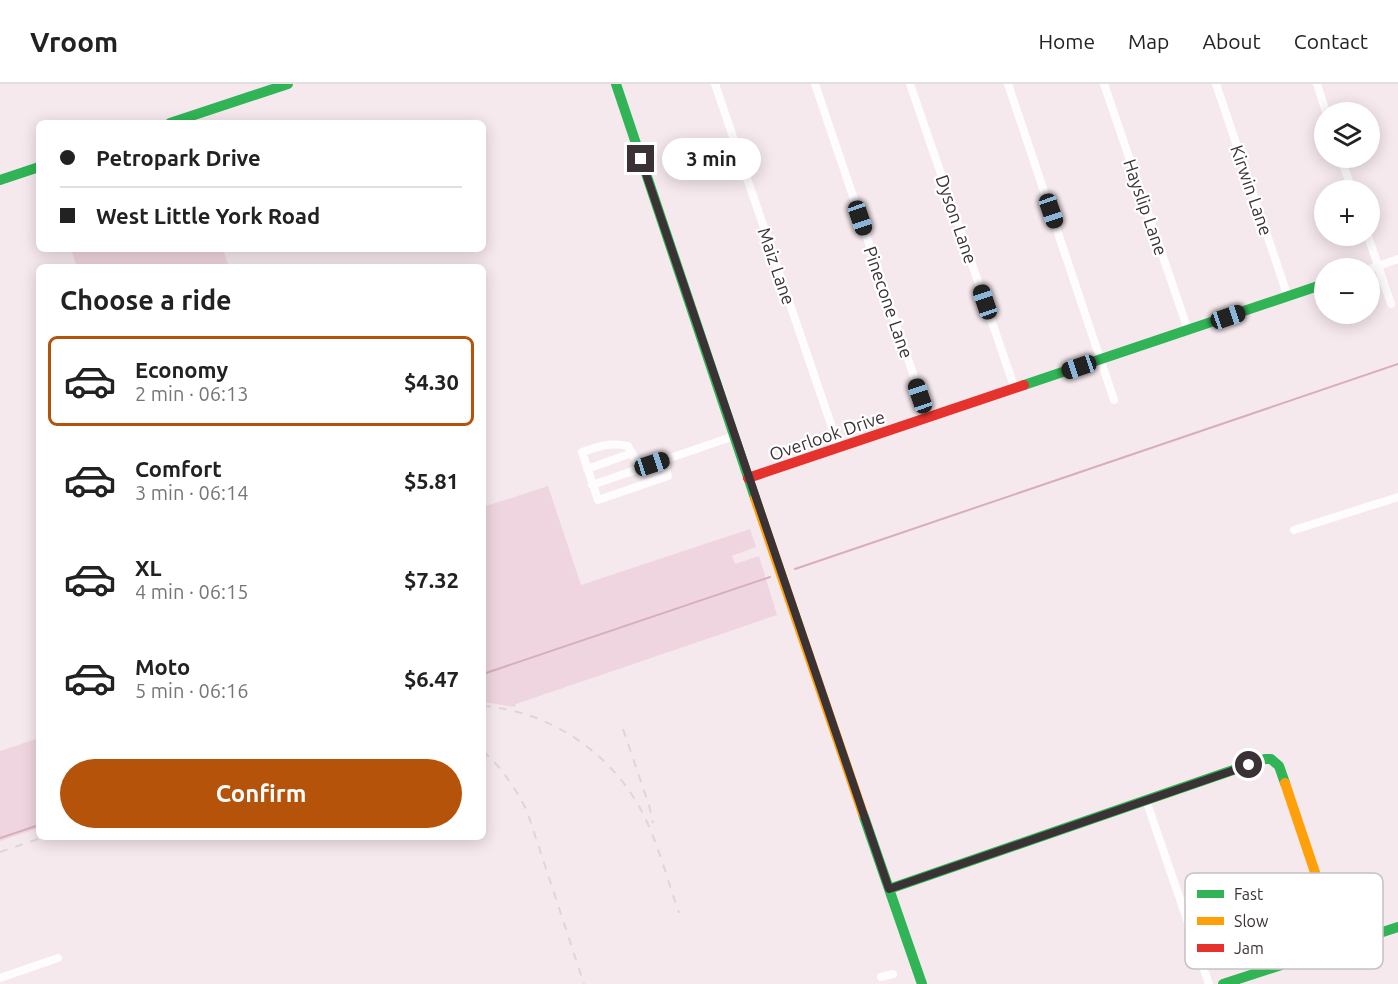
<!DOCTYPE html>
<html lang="en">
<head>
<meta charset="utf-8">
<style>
  :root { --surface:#fff; --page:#f2f2f2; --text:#222; --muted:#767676; --line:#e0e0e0; --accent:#b45309 }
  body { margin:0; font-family:Ubuntu,sans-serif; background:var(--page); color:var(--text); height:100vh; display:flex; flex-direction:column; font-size:22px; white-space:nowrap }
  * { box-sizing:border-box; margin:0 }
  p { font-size:20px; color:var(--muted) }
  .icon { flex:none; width:33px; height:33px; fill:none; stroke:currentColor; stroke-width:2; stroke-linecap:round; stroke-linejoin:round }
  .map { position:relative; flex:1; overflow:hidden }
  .panel { position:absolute; left:36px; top:180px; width:450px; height:576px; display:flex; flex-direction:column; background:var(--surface); border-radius:9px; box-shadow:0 3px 15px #0003 }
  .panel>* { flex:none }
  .hud { position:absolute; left:36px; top:36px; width:450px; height:132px; border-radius:9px; box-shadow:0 3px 15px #0003; display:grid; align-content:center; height:132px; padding:0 24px; background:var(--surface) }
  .tools { position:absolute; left:1314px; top:18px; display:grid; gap:12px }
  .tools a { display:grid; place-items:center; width:66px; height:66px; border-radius:50%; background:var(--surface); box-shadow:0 3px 15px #0003; font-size:30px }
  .end { position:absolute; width:27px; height:27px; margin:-14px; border:8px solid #3b3236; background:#fff; box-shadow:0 0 0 3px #fff }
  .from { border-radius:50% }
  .bubble { position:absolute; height:42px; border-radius:21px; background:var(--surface); box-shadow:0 3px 15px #0003; font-size:20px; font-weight:700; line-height:42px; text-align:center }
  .car { position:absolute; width:18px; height:36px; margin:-18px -9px; border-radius:8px; box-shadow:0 0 4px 2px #0007; background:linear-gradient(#222 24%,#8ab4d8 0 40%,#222 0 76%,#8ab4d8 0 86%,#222 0) }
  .hud b { display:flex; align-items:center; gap:21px; height:57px; font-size:22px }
  .hud b+b { border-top:2px solid var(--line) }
  .hud i { width:15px; height:15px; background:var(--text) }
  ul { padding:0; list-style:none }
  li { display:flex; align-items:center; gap:18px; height:90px; margin:0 12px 9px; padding:0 12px; border:3px solid transparent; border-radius:9px }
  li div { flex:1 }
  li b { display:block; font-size:22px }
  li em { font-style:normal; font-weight:700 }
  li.active { border-color:var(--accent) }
  li>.icon { width:54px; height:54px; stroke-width:1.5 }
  h2 { padding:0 24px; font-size:27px; line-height:72px }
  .cta { display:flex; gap:12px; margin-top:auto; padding:12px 24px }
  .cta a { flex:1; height:69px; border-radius:36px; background:var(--accent); color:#fff; font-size:24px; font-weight:700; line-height:69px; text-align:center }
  header { display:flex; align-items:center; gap:36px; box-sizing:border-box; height:84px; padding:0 30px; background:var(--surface); border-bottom:2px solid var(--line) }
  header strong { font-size:28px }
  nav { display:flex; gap:33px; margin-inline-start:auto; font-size:21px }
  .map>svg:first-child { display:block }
  .green { fill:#efd5df }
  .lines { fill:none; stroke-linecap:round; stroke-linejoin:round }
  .stream { stroke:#d8adbe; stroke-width:2 }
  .street { stroke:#fefcfc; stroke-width:8 }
  .fast { stroke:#30b455; stroke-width:10 }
  .slow { stroke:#ff9f0a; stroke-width:10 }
  .jam { stroke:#e5322d; stroke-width:10 }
  .rail { stroke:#dbd7d9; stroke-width:2; stroke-dasharray:8 8; stroke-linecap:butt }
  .route { stroke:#3b3236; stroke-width:8 }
  .labels { text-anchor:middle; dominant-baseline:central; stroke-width:4.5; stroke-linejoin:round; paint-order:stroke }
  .street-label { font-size:18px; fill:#3b3236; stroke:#fff }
  .key { fill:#fff; stroke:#c4c2c3; stroke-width:1.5 }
  .key-label { font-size:16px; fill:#3b3236 }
</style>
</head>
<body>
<header>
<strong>Vroom</strong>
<nav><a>Home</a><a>Map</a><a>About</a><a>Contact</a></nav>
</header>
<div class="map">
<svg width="1398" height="900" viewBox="0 0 1398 900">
  <rect width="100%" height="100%" fill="#f6e9ee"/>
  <path class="green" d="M71,165h152l6,18h-152z
    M548,402l33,99 169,-56 6,18 -24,9 3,8 24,-8 18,59 -261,89 -1,3 -32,-5v-144l2,-4 -2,-47z
    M39,654v90l-39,13v-90z"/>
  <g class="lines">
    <path class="stream" d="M795,485l603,-205
      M483,590l287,-97
      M0,754l39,-13"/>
    <path class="street" d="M715,0l124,364
      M815,0l113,334
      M910,0l105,305
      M1008,0l106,316
      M1104,0l84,246
      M1216,0l72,213
      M1317,0l9,28
      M1341,74l11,32
      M1368,152l23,68
      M1370,185l28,-10
      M640,384l-12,-22c-17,-4 -29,0 -46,6l16,48 70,-24 -4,-16
      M587,385l45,-16
      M592,401l142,-49
      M1294,446l104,-33
      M1146,716l63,184
      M881,893l12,-3
      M0,894l58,-20"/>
    <path class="fast" d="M616,0l139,414
      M170,39l118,-39
      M0,96l39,-13
      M1024,301l300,-101
      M863,730l59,170
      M889,805l376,-130h6l8,7 6,17
      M1223,900l175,-57"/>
    <path class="slow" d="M755,414l108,316
      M1285,699l48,143"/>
    <path class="jam" d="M748,394l276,-93"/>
    <path class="rail" d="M483,622c66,5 127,46 158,104 17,32 26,69 38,103
      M623,645l26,76 4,18
      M483,667c20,18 32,37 44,60l57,173
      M0,768l44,-15"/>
  </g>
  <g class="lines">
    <path class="route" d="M641,75l248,730 360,-124"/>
  </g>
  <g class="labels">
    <g class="street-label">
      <text transform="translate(1252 106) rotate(71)">Kirwin Lane</text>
      <text transform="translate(1146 123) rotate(71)">Hayslip Lane</text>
      <text transform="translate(957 135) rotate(71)">Dyson Lane</text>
      <text transform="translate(777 182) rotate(71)">Maiz Lane</text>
      <text transform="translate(889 218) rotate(71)">Pinecone Lane</text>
      <text transform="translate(827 351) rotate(-19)">Overlook Drive</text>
    </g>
  </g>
  <rect x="1185" y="789" width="198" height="96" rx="9" class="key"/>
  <rect x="1197" y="806" width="27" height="8" fill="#30b455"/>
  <rect x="1197" y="833" width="27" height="8" fill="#ff9f0a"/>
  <rect x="1197" y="860" width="27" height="8" fill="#e5322d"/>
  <g class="key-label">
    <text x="1234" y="816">Fast</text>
    <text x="1234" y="843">Slow</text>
    <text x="1234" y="870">Jam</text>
  </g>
</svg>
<div class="tools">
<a><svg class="icon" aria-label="layers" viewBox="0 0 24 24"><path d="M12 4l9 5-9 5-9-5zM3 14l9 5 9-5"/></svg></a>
<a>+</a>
<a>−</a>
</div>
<i class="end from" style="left:1249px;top:681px"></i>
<i class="end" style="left:641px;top:75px"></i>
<div class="bubble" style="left:662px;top:54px;width:99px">3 min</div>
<i class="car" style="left:1051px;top:127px;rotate:161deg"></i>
<i class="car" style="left:860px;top:134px;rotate:161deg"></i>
<i class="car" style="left:985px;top:218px;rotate:341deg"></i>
<i class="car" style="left:1228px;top:233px;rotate:71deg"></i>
<i class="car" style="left:1079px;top:283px;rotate:251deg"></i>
<i class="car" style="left:920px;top:312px;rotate:341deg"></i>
<i class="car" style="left:652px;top:380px;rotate:72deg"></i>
<div class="hud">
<b><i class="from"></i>Petropark Drive</b>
<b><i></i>West Little York Road</b>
</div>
<section class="panel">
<h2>Choose a ride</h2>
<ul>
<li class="active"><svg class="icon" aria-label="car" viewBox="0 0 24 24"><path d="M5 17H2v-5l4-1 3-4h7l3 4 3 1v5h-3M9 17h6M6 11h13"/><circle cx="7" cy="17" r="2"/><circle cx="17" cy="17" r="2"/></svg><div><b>Economy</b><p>2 min · 06:13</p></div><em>$4.30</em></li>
<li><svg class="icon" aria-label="car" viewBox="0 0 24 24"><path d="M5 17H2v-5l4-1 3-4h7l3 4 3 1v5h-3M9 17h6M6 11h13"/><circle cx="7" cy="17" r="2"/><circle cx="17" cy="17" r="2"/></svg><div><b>Comfort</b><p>3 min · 06:14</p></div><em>$5.81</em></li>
<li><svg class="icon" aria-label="car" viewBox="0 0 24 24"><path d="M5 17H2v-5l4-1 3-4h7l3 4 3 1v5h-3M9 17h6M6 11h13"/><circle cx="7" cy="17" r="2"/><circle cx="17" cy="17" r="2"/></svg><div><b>XL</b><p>4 min · 06:15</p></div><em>$7.32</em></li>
<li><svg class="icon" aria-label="car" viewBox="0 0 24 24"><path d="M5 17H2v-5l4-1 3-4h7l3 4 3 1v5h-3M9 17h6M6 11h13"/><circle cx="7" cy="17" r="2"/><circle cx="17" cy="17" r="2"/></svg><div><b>Moto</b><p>5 min · 06:16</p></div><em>$6.47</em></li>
</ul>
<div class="cta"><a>Confirm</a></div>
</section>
</div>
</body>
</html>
